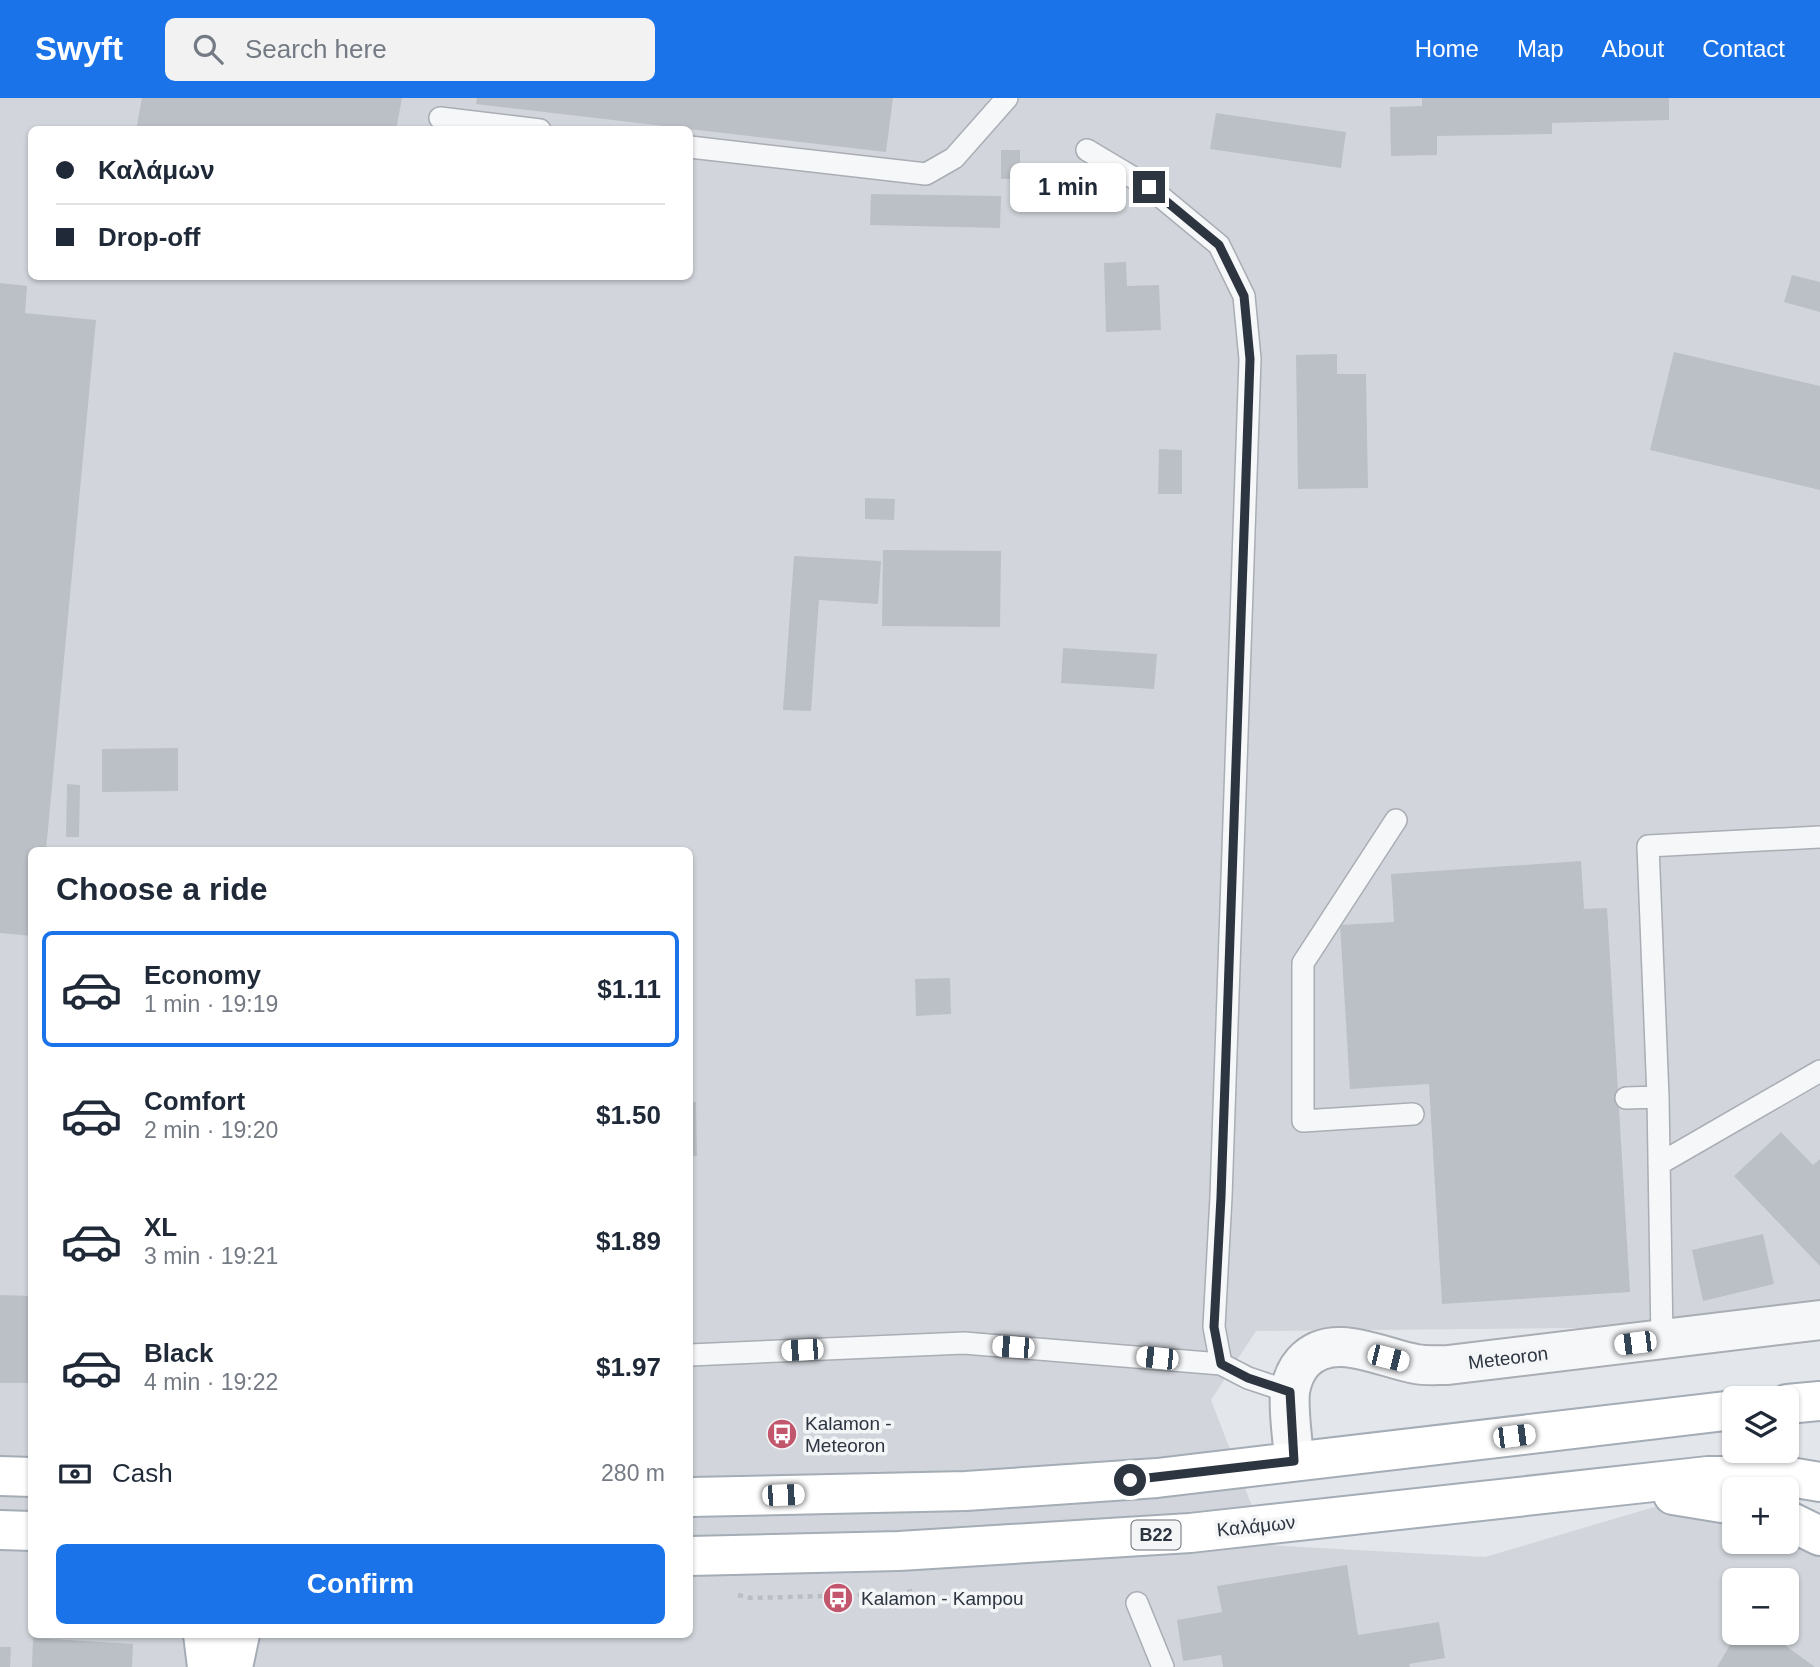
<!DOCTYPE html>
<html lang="en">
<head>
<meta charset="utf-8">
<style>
  :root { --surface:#fff; --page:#f2f2f3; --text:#1f2937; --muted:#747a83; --line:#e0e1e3; --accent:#1a73e8 }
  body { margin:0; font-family:Helvetica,sans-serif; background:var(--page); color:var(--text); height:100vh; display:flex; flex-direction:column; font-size:26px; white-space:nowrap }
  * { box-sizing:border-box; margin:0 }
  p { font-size:23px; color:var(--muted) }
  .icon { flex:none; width:38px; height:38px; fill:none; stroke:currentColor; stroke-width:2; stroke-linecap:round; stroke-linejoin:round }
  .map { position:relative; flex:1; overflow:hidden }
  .drawer { position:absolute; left:28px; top:749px; width:665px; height:791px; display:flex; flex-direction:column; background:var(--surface); border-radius:10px; box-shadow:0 2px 5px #0004 }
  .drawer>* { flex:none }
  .hud { position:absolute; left:28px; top:28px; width:665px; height:154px; border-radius:10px; box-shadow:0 2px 5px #0004; display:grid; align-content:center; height:154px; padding:0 28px; background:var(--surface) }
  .buttons { position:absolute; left:1722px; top:1288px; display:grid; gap:14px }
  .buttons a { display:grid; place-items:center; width:77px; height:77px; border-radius:10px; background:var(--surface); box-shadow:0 2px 5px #0004; font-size:35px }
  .end { position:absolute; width:32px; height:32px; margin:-16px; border:9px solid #2d3541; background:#fff; box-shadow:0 0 0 4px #fff }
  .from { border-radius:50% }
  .bubble { position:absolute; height:49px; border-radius:10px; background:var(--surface); box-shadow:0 2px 5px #0004; font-size:23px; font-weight:700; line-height:49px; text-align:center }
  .car { position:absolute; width:21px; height:42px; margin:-21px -10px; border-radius:9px; box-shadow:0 0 5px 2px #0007; background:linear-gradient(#fff 24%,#345 0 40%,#fff 0 76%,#345 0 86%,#fff 0) }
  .hud b { display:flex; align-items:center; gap:24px; height:66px; font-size:26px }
  .hud b+b { border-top:2px solid var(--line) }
  .hud i { width:18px; height:18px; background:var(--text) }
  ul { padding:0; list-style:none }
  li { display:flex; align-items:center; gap:21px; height:116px; margin:0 14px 10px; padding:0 14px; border:4px solid transparent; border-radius:10px }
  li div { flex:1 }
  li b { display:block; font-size:26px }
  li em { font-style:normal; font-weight:700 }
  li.current { border-color:var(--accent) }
  li>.icon { width:63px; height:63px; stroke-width:1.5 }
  h2 { padding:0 28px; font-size:32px; line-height:84px }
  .pay { display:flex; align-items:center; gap:18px; height:77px; padding:0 28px; font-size:26px }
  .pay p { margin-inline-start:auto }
  .cta { display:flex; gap:14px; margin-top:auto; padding:14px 28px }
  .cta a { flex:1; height:80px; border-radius:10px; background:var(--accent); color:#fff; font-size:28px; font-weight:700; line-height:80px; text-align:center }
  header { display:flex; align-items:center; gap:42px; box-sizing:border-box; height:98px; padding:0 35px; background:var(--accent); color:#fff }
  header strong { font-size:33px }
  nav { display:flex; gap:38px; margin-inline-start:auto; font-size:24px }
  .search { width:490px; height:63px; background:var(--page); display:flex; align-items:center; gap:18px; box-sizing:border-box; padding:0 24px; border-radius:10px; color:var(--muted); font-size:26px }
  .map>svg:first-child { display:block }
  .built { fill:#d2d6dc; fill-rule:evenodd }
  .building { fill:#bbc0c6 }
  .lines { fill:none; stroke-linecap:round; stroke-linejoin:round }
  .service-casing { stroke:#a9adb4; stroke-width:24 }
  .minor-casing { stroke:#a9adb4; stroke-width:42 }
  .primary-casing { stroke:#a4acb5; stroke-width:42 }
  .path { stroke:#babdc2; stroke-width:4.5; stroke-dasharray:5 5; stroke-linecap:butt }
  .service { stroke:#f6f7f9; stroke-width:21 }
  .minor { stroke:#f6f7f9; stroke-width:38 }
  .primary { stroke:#fff; stroke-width:38 }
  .route { stroke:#2d3541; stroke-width:9 }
  .labels { text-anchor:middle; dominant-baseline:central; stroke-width:7; stroke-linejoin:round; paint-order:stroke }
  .shield { fill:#f3f5f7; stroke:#686f78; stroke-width:2 }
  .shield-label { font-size:18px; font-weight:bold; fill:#2d3541 }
  .street-label { font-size:19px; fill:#2d3541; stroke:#f3f5f7 }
  .poi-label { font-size:19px; fill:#2d3541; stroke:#f3f5f7; text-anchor:start }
</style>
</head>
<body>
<header>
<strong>Swyft</strong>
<div class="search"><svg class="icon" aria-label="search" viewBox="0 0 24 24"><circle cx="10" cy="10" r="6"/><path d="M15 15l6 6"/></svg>Search here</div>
<nav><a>Home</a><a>Map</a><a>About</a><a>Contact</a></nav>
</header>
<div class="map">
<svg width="1820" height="1569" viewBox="0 0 1820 1569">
  <rect width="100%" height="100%" fill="#e3e6ea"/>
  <path class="built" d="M0,0h1820v1228l-564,5 -45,69 56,145 218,12 186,-55 63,22v18h49l37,13v112h-1820zM32,32h658v146h-658zM32,752h658v784h-658zM1734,1482h53v53h-53z"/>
  <path class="building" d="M142,0h260l-6,32h-260z
    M477,0h416l-7,54 -410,-48z
    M1422,0h247v22l-117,3v11l-115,2v19l-46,1 -1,-49 32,-1z
    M1216,15l130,19 -5,36 -131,-19z
    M1001,52h19v29h-19z
    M871,96l130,2 -1,32 -130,-3z
    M1126,164l1,24 32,-1 2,45 -55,2 -2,-69z
    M1792,177l28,7v30l-36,-10z
    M0,185l27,3 -2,27 71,7 -50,530h-14v86l-32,-3z
    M1674,254l146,34v104l-170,-40z
    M1337,256v20h29l2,114 -70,1 -2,-134z
    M1159,351l23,1v44h-24z
    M865,400l30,1 -1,21 -29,-1z
    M883,452l118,1 -1,76 -118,-1z
    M794,458l87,5 -3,43 -59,-4 -8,111 -28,-1z
    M1063,550l94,6 -3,35 -93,-6z
    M178,650v43l-76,1v-43z
    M67,686l13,1 -1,52h-13z
    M1581,763l3,48 23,-1 23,384 -188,12 -13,-220 -79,5 -10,-164 54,-3 -3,-48z
    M950,880l1,36 -35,2 -1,-37z
    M690,1004h6l1,54h-7z
    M1781,1034l32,33 7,-6v107l-86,-90z
    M1763,1136l11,50 -71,17 -11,-51z
    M0,1197l32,1v87h-32z
    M1347,1467l11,70 81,-13 6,36 -36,6 1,3h-187l-2,-12 -38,6 -6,-41 45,-8 -5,-26z
    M1737,1535h31l47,34h-98z
    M33,1540l100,6 -1,23h-100z
    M0,1549h11l-1,20h-10z"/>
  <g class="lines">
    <g class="service-casing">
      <path id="service" d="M440,20l100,12
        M690,49l236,27 28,-16 53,-60
        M1087,52l62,37 70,58 25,51 6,63 -29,838 -7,130 7,37 27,14 42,14
        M1396,722l-93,143v158l110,-7
        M1626,1000l32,-1
        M1659,1066l161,-93
        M1662,1241l-4,-242 -10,-251 172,-9
        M690,1257l274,-12 257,21
        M1137,1505l26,64"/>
    </g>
    <g class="minor-casing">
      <path id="minor" d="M1294,1363c-1,-22 -6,-48 -4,-70 2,-11 6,-21 13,-29 29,-32 78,-4 113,2 10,2 21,1 32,1l372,-45"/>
    </g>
    <g class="primary-casing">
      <path id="primary" d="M1787,1306l33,-3
        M0,1378l32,1
        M1673,1397l61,10
        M690,1399l276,-6 191,-13 577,-68
        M1787,1422l33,16
        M0,1432l32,1
        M690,1458l209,-5 291,-18 518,-57h76l36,6
        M203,1536l4,33
        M233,1569l7,-33"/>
    </g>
    <path class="path" d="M738,1497l13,3 148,-4 18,-4"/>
    <use href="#service" class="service"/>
    <use href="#minor" class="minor"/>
    <use href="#primary" class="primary"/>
  </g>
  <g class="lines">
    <path class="route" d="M1130,1382l164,-19 -4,-69 -42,-14 -27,-14 -7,-37 7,-130 29,-838 -6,-63 -25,-51 -70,-58"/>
  </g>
  <defs>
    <g id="bus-disc" transform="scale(1.575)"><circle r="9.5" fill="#c2566c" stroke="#f3f5f7"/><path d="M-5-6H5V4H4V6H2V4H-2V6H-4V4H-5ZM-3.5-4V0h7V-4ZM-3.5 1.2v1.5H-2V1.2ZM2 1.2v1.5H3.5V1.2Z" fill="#fff"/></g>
  </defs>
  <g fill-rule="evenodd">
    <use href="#bus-disc" x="782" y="1336"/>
    <use href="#bus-disc" x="838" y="1500"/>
  </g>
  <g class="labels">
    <rect class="shield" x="1131.5" y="1422.5" width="49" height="29" rx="5"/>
    <g class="shield-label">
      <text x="1156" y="1437">B22</text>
    </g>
    <g class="street-label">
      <text transform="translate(1508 1260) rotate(-7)">Meteoron</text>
      <text transform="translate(1256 1428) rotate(-6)">Καλάμων</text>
    </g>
    <g class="poi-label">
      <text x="805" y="1325">Kalamon -<tspan x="805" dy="22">Meteoron</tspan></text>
      <text x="861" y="1500">Kalamon - Kampou</text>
    </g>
  </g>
</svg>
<div class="buttons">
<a><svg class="icon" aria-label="layers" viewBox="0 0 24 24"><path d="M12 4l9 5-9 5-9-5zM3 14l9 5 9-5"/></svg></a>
<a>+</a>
<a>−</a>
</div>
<i class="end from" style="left:1130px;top:1382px"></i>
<i class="end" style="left:1149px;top:89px"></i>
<div class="bubble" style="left:1010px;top:65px;width:116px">1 min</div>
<i class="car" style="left:1635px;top:1245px;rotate:263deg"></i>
<i class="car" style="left:1013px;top:1249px;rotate:274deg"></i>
<i class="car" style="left:802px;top:1252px;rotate:267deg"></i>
<i class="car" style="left:1157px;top:1260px;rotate:276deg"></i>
<i class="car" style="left:1388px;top:1260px;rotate:104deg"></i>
<i class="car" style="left:1514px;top:1338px;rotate:83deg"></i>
<i class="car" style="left:783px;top:1397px;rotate:88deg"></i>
<div class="hud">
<b><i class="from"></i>Καλάμων</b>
<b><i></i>Drop-off</b>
</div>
<section class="drawer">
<h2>Choose a ride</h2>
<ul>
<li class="current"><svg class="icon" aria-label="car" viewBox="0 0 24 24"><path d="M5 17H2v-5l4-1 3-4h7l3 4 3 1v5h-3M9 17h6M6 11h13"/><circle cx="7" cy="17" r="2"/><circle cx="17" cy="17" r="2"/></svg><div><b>Economy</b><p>1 min · 19:19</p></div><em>$1.11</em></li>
<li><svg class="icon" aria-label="car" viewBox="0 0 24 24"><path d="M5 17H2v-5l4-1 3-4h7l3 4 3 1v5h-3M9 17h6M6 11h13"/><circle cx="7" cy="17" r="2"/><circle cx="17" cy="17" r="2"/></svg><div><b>Comfort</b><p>2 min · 19:20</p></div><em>$1.50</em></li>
<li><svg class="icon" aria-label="car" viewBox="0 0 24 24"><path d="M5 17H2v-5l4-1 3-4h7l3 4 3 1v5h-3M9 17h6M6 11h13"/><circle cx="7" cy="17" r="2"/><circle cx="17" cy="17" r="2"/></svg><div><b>XL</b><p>3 min · 19:21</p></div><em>$1.89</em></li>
<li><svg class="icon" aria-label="car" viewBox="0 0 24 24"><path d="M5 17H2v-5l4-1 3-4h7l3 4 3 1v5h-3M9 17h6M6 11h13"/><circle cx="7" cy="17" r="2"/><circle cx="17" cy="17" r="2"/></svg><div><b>Black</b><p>4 min · 19:22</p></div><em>$1.97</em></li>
</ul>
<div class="pay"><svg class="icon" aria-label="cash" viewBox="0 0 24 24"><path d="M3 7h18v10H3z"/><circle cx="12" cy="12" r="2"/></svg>Cash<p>280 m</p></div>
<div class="cta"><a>Confirm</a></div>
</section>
</div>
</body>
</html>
